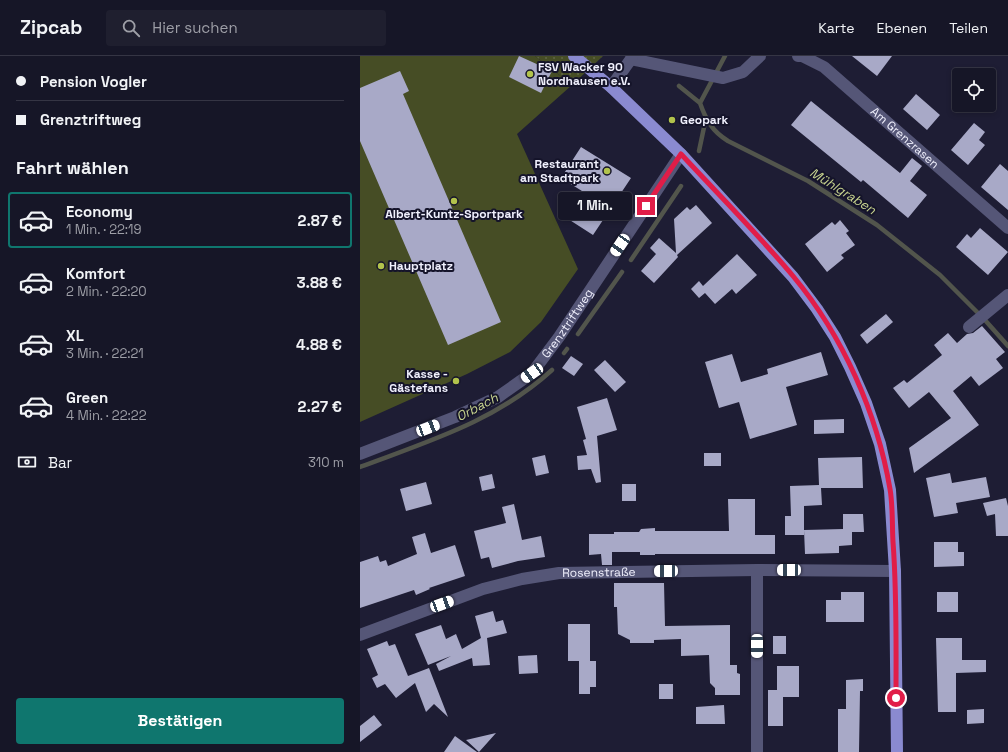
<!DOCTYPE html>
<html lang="de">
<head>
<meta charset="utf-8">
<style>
  :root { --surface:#161627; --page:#1f1f2f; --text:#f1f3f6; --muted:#9e9fa7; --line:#353544; --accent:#0f766e }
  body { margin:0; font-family:"Space Grotesk",sans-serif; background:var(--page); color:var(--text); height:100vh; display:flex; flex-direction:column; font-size:15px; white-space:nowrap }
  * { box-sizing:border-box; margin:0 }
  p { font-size:13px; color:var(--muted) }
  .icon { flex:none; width:22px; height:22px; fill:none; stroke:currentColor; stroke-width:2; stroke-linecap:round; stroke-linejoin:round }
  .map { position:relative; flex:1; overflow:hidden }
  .sheet { display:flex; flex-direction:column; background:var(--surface); width:360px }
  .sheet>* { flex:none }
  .guide { display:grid; align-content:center; height:88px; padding:0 16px; background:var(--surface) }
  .controls { position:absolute; left:592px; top:12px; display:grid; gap:8px }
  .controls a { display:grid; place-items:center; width:44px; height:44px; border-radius:4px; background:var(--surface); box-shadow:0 2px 6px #0003,0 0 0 1px var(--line); font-size:20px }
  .end { position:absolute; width:18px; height:18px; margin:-9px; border:5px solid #e11d48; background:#fff; box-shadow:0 0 0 2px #fff }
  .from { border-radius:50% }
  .bubble { position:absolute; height:28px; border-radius:4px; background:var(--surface); box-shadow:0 2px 6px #0003,0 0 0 1px var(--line); font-size:13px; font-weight:700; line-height:28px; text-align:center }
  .car { position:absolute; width:12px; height:24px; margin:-12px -6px; border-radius:5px; box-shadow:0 0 3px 1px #0007; background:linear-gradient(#fff 24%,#345 0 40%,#fff 0 76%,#345 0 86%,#fff 0) }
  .guide b { display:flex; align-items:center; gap:14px; height:38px; font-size:15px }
  .guide b+b { border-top:1px solid var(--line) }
  .guide i { width:10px; height:10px; background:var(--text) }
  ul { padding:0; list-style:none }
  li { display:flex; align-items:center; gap:12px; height:56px; margin:0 8px 6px; padding:0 8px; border:2px solid transparent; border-radius:4px }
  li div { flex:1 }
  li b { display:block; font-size:15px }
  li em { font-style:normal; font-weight:700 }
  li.selected { border-color:var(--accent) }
  li>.icon { width:36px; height:36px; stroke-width:1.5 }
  h2 { padding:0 16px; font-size:18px; line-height:48px }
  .pay { display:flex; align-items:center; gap:10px; height:44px; padding:0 16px; font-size:15px }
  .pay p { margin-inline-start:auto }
  .action { display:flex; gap:8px; margin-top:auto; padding:8px 16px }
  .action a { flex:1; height:46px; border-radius:4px; background:var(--accent); color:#fff; font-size:16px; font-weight:700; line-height:46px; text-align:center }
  header { display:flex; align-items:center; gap:24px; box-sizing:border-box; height:56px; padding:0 20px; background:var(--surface); border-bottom:1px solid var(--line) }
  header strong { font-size:19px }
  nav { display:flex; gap:22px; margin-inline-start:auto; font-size:14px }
  .search { width:280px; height:36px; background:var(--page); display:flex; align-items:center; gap:10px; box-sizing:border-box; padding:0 14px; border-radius:4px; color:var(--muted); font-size:15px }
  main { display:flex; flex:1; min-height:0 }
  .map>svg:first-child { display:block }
  .grass { fill:url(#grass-dots) }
  .garden { fill:#464d25 }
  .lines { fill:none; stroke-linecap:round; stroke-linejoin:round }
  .stream { stroke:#52554c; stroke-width:4.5 }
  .building { fill:#a8a9c7 }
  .minor { stroke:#555677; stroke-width:12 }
  .major { stroke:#8a8ad0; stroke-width:12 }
  .route { stroke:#e11d48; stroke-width:5 }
  .poi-dot { fill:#b2c34c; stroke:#15142a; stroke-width:1.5 }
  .labels { text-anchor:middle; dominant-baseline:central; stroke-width:4; stroke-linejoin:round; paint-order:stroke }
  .poi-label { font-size:12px; font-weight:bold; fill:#f0f0fd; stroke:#15142a; text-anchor:start }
  .street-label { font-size:12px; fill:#f0f0fd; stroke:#15142a }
  .water-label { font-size:13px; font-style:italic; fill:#c8d48f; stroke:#15142a }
</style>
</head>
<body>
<header>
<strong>Zipcab</strong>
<div class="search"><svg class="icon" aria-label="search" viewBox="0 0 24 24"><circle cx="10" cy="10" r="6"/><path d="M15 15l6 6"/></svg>Hier suchen</div>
<nav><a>Karte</a><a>Ebenen</a><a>Teilen</a></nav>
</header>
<main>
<section class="sheet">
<div class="guide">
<b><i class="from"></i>Pension Vogler</b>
<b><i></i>Grenztriftweg</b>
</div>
<h2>Fahrt wählen</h2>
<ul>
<li class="selected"><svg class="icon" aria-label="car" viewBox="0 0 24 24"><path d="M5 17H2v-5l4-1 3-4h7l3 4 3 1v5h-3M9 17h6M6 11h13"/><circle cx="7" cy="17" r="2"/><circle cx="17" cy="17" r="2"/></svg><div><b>Economy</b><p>1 Min. · 22:19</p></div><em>2.87 €</em></li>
<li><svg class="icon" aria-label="car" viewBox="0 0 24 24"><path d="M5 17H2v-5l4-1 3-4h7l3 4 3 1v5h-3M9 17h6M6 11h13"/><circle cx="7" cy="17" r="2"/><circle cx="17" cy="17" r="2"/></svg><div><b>Komfort</b><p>2 Min. · 22:20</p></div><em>3.88 €</em></li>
<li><svg class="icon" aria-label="car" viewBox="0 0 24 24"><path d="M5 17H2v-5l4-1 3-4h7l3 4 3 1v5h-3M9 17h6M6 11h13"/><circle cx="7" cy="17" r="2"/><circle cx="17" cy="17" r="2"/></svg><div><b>XL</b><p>3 Min. · 22:21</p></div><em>4.88 €</em></li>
<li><svg class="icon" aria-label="car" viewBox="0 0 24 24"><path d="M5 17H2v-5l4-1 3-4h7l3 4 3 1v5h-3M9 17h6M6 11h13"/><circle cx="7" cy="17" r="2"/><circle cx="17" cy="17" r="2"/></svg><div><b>Green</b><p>4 Min. · 22:22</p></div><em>2.27 €</em></li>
</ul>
<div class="pay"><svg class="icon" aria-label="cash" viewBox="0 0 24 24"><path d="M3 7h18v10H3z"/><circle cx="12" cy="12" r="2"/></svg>Bar<p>310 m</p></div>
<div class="action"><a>Bestätigen</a></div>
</section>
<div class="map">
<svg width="648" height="696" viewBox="0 0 648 696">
  <defs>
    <pattern id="grass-dots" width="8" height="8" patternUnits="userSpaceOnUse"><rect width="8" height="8" fill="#464d25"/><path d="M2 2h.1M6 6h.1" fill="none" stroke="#616746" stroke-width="1.8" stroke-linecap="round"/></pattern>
  </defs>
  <rect width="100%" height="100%" fill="#1e1d34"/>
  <path class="grass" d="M175,0h68l-31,29z"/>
  <path class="garden" d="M0,0h175l37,29 -55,49 61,135 -37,53 -31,30 -43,22 -107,48z"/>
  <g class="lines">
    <path class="stream" d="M365,0l-25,47c6,17 12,28 28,38l80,40 69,44 63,50 44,44 24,27
      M319,30l21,17
      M339,95l7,-33
      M271,204l50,-74
      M218,278l44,-62
      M204,297l3,-4
      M0,411c69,-26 136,-46 192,-97"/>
  </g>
  <path class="building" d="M159,0l33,15 -11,22 -32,-16z
    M492,0h40l-15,20z
    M40,15l9,20 -6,3 98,228 -53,23 -88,-204v-53z
    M556,38l24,21 -13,15 -24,-21z
    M451,45l89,72 12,-15 10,8 -12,15 17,14 -19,23 -45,-38 -2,2 -70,-57z
    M614,67l11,9 -6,8 6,5 -17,20 -17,-15z
    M221,91l50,31 -38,57 -28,-18 17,-26 -21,-13z
    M640,108l8,7v39l-27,-23z
    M336,149l16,18 -35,32 1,2 -24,26 -13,-12 15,-17 -6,-6 9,-10 17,15 -2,-34 13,-12 3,3z
    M480,164l9,11 -3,2 9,12 -14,10 3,3 -17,14 -22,-28 27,-22 3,3z
    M620,172l28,24 -20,23 -32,-28 11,-13 4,4z
    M377,198l20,21 -21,19 -4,-5 -17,15 -10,-11 -6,5 -8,-9 8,-8 4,5z
    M526,258l7,8 -26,22 -7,-9z
    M622,270l23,26 -9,7 7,9 -24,18 -8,-10 -18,15 26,34 -65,48 -5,-25 42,-30 -22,-26 -20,16 -16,-20 11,-8 3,3 35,-28 -8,-10 14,-12 9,10 10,-9 6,-1z
    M461,296l7,23 -42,12 11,38 -47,14 -11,-37 -20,6 -14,-46 27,-8 9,28 27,-8 -1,-5z
    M211,300l12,8 -9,12 -12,-8z
    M245,304l21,22 -11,10 -21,-22z
    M247,342l10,32 -20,6 4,46 -5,1 -5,-14 -13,1 -1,-14 10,-1 -4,-15 6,-2 -3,1 -9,-32z
    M484,363v14l-30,1v-14z
    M344,397h17v13h-17z
    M185,399l4,18 -13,3 -4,-18z
    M502,401l1,31h-42l1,17 -18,1v29h-19v-19h6l-1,-30 29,-1 -1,-27z
    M590,417l2,10 34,-6 4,20 -34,6 2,10 -24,4 -8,-39z
    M132,418l3,14 -13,3 -3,-14z
    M66,426l6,22 -26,7 -6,-22z
    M262,428h14v17h-14z
    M646,442l2,8v30h-12l-1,-22 -8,2 -4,-13z
    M368,443h27v36h20v19h-120v1h-15v-3h-28v13h-10l-1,-11 -12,1v-21h25v-2h25l2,-3 14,-1v3h74z
    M154,448l8,36 19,-4 4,21 -27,4 -26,7 -3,-11 -8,2 -7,-28 32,-8 -4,-16z
    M483,458h20l1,18h-12v13l-13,1v7l-34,1 -1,-24 39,-1z
    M65,477l6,20 24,-8 10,31 -36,12 1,1 -14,6 -2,-5 -54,18v-46l18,-6 2,6 6,-2 2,6 29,-12 -5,-17z
    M574,486h24v10h6v14l-30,1z
    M254,527h50l1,43 65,-1v40h7v8l3,1v21h-25v-7l-5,-5 -1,-28 -28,1v-17l-27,1v3h-24v-3l-12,-6 -1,-27h-3z
    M481,536h23v30h-38v-22h15z
    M577,536h21v20h-21z
    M133,555l3,11 7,-2 4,13 -20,5 3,27 -17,1 -1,-8 -33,13 -3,-7 15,-8 -23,9 -13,-31 26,-9 5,14 10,-5 6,15 19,-11 -6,-22z
    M208,568h22v37h6v26h-6v7h-11v-33h-11z
    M413,580h13v18h-13z
    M576,582h26v22h24v12l-30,1v39h-18z
    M27,585l2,5 6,-2 13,32 21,-8 19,49 -14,-13 -8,8 -11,-29 -19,15 -11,-14 -8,4 -5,-10 6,-3 -11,-26z
    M177,599l1,18 -19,1 -1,-18z
    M417,610h22v31h-16v29h-15v-36h9z
    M503,623v12h-3l-1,61h-21v-43h8v-29z
    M299,628h14v15h-14z
    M364,649l1,19h-29v-17z
    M624,653v14l-17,1v-14z
    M14,659l8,10 -22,17v-16z
    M136,677l-17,19 -13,-12z
    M95,680l22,16h-33z"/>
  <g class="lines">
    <g class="minor">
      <path id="s1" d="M438,0h4l22,11 184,161"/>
      <path d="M271,3l92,19 20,-6 17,-16"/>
      <path d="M251,31l20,-28 1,-3"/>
      <path d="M609,271l39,-32"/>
      <path id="s2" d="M0,398l95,-37 43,-20 34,-24 27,-36 122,-183"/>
      <path d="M397,514v182"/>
      <path id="s3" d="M0,579l123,-46 39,-10 37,-6 198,-3 138,1"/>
    </g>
    <path class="major" d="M214,0l37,31 70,67 112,123 24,32 18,28 15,30 16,36 14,41 10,46 5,81 2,181"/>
  </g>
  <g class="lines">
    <path class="route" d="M286,150l35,-52c37,40 77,80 112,122 50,60 84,137 97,213 3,17 2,36 3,53 4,52 3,104 3,156"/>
  </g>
  <g class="poi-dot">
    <circle cx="170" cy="18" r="4"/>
    <circle cx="312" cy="64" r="4"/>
    <circle cx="247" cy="115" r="4"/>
    <circle cx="94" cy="145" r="4"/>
    <circle cx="21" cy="210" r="4"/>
    <circle cx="96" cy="325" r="4"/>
  </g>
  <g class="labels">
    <g class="poi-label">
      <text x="178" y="11">FSV Wacker 90<tspan x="178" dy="14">Nordhausen e.V.</tspan></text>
      <text x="320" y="64">Geopark</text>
      <text x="239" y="108" text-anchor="end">Restaurant<tspan x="239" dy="14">am Stadtpark</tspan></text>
      <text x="94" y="158" text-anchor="middle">Albert-Kuntz-Sportpark</text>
      <text x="29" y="210">Hauptplatz</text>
      <text x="88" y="318" text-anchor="end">Kasse -<tspan x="88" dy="14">Gästefans</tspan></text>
    </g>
    <g class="street-label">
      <text stroke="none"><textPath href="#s1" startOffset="136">Am Grenzrasen</textPath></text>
      <text stroke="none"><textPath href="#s2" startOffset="252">Grenztriftweg</textPath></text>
      <text stroke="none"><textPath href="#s3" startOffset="249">Rosenstraße</textPath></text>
    </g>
    <g class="water-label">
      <text transform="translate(483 135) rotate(32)">Mühlgraben</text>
      <text transform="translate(117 351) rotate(-28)">Orbach</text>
    </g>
  </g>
</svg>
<div class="controls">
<a><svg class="icon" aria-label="locate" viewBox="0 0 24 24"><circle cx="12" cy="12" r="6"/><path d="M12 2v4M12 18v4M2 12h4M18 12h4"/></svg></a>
</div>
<i class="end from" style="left:536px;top:642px"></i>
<i class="end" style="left:286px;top:150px"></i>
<div class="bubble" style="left:198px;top:136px;width:74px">1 Min.</div>
<i class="car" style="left:260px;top:189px;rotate:214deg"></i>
<i class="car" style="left:172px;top:317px;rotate:235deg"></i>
<i class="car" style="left:68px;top:372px;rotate:69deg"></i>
<i class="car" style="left:429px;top:514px;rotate:270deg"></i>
<i class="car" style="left:306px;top:515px;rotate:269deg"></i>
<i class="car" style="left:82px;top:548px;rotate:70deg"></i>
<i class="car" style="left:397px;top:590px;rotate:180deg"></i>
</div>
</main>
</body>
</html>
